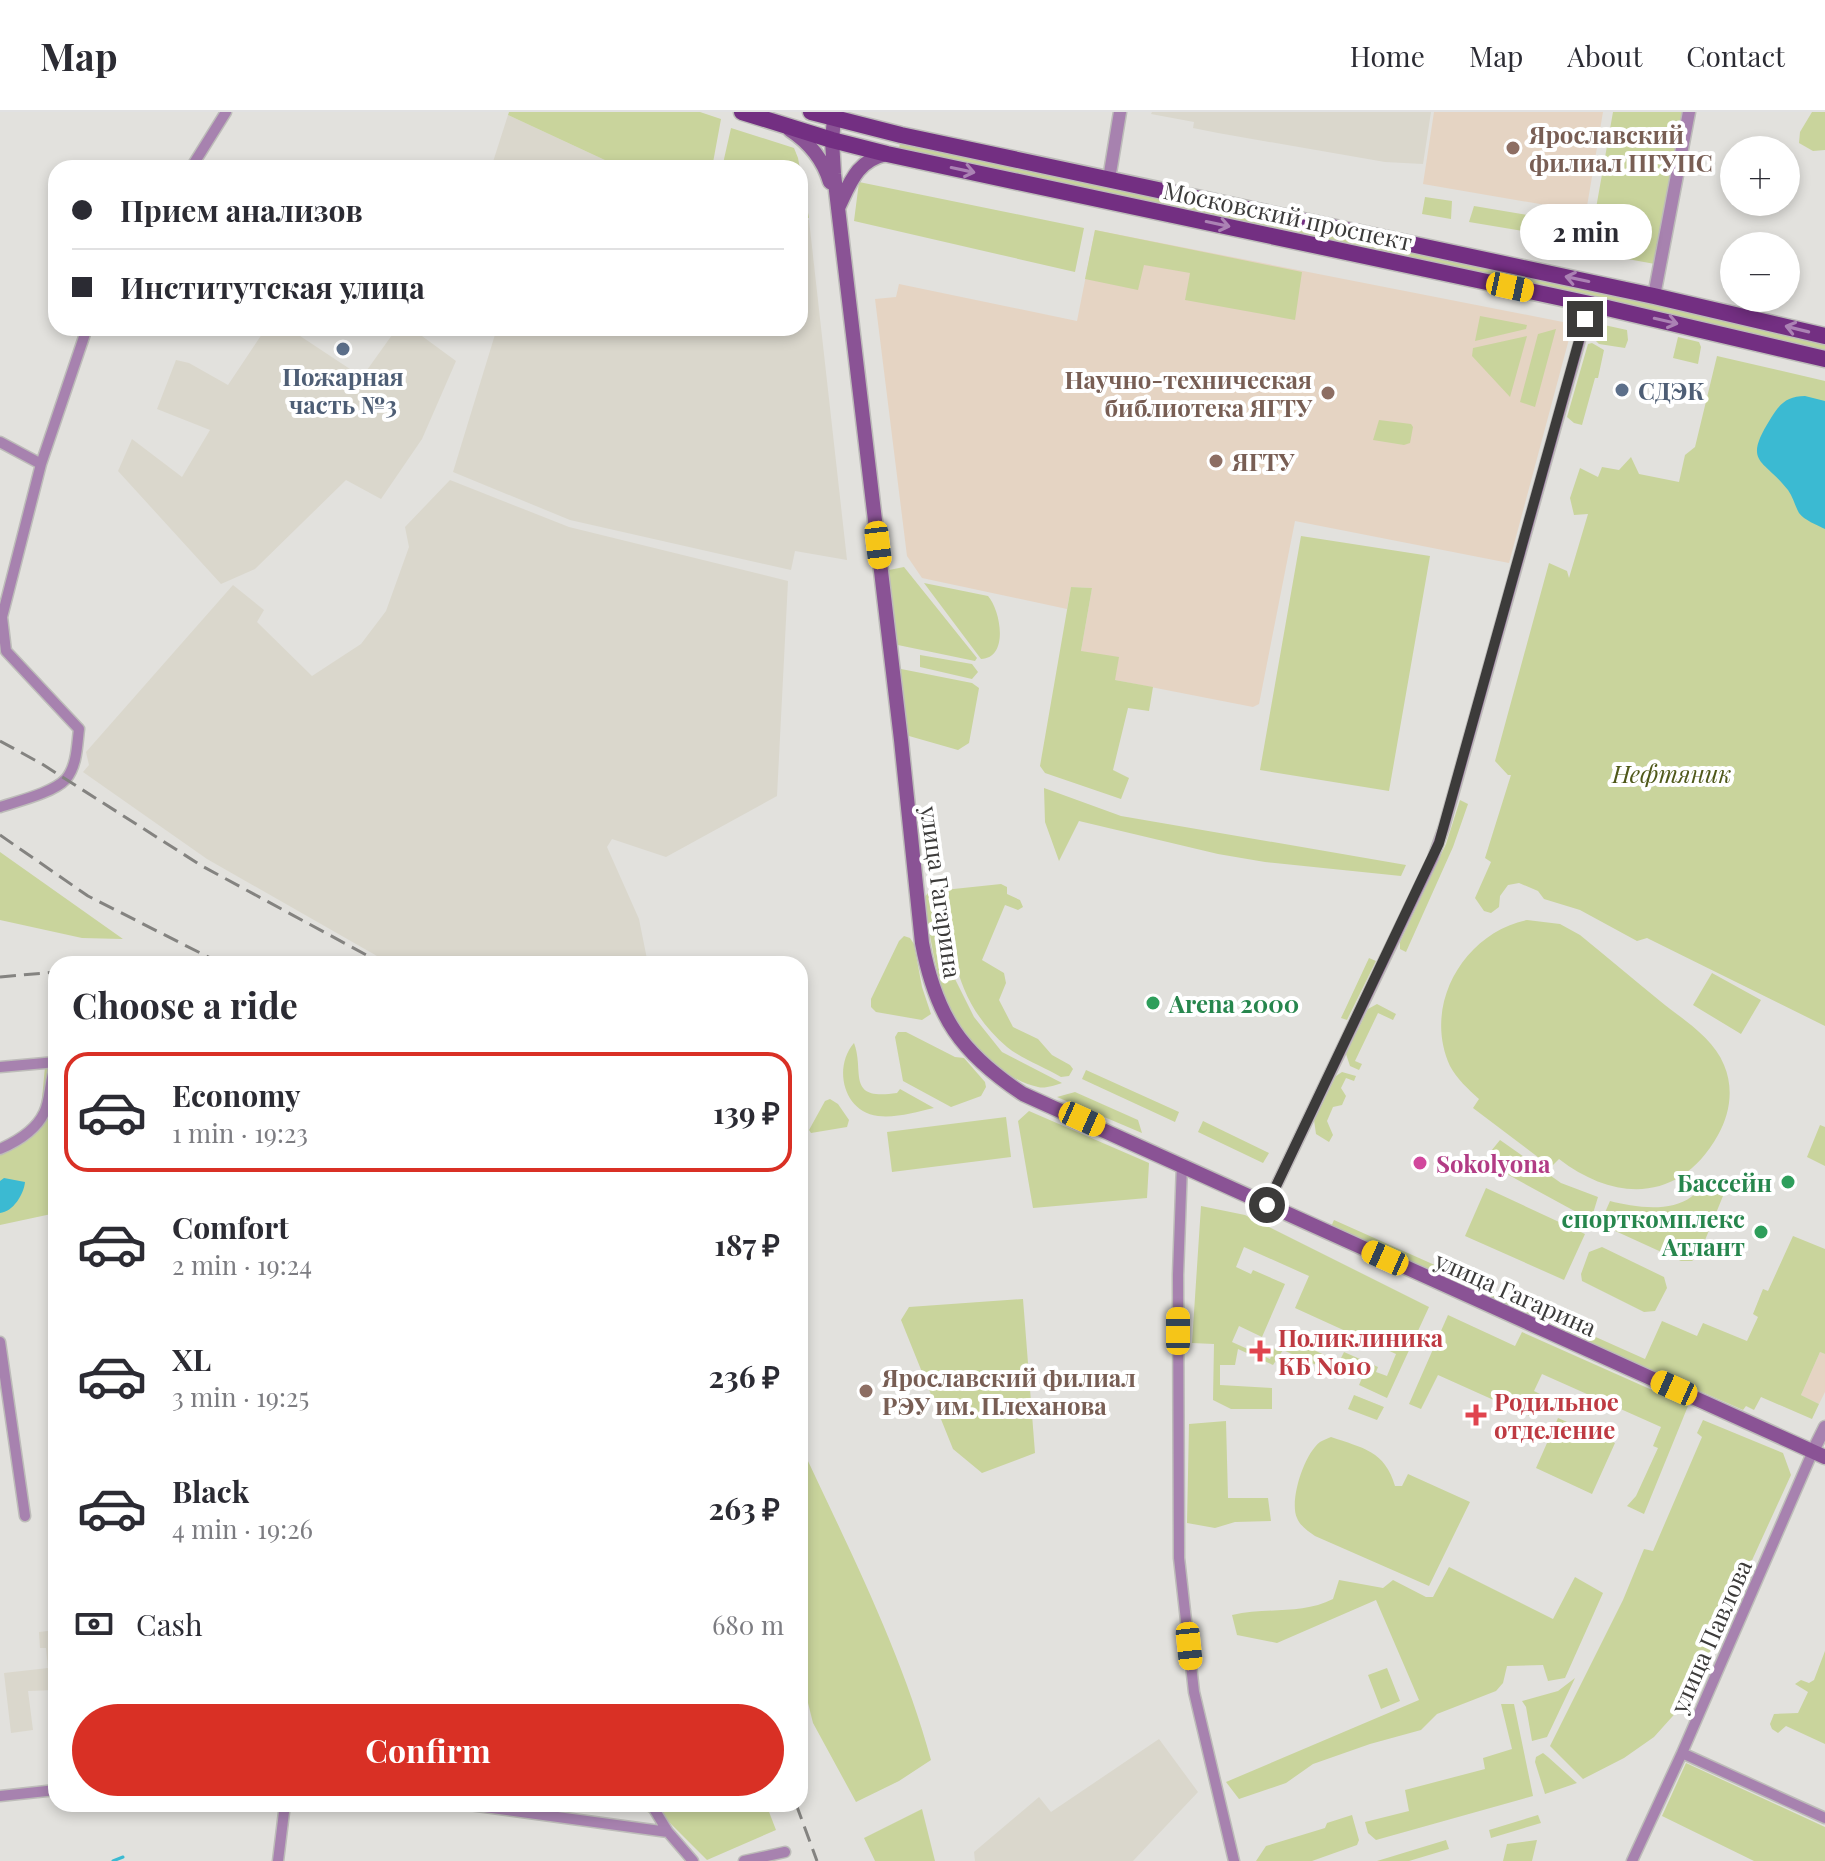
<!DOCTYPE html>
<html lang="en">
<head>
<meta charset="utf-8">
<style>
  :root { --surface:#fff; --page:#f7f7f7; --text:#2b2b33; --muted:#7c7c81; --line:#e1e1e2; --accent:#d93025 }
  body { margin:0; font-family:"Playfair Display",serif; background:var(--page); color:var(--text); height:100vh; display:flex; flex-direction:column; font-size:30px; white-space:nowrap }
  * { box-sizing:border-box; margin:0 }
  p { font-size:26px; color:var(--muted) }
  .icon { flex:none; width:44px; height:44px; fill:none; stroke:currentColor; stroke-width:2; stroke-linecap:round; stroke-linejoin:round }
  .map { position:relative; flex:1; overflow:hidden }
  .sheet { position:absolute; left:48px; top:844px; width:760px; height:856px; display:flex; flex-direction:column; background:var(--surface); border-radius:24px; box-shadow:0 4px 12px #0003 }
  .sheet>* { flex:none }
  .top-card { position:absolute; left:48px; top:48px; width:760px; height:176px; border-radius:24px; box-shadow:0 4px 12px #0003; display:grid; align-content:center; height:176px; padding:0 24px; background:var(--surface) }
  .controls { position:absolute; left:1720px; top:24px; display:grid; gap:16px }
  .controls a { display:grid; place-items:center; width:80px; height:80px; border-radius:50%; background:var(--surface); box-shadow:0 4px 12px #0003; font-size:40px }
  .end { position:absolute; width:36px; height:36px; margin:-18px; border:10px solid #3c3b3a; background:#fff; box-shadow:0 0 0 4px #fff }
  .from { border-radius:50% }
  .bubble { position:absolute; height:56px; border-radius:28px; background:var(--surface); box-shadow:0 4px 12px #0003; font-size:26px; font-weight:700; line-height:56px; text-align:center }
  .car { position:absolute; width:24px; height:48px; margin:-24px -12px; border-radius:10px; box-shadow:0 0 6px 2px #0007; background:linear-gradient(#f5c518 24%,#345 0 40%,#f5c518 0 76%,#345 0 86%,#f5c518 0) }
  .top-card b { display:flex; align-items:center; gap:28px; height:76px; font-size:30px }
  .top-card b+b { border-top:2px solid var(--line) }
  .top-card i { width:20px; height:20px; background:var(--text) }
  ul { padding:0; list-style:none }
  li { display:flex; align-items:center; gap:24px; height:120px; margin:0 16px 12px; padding:0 8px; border:4px solid transparent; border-radius:24px }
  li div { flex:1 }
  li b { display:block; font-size:30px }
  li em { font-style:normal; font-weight:700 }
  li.current { border-color:var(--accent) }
  li>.icon { width:72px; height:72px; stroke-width:1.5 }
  h2 { padding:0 24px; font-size:36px; line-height:96px }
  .pay { display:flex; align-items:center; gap:20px; height:88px; padding:0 24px; font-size:30px }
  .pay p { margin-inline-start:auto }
  .primary-button { display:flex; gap:16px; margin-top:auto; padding:16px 24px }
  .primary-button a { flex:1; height:92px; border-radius:48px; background:var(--accent); color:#fff; font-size:32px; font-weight:700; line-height:92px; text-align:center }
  header { display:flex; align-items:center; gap:48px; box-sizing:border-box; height:112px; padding:0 40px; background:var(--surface); border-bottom:2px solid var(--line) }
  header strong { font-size:38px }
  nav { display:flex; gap:44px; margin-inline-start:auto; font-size:28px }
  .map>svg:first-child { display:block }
  .commercial { fill:#e5d4c3 }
  .built { fill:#dad7cc }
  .green { fill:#c9d49c; fill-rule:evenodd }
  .water { fill:#3bbad2 }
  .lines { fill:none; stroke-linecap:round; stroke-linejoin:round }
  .stream { stroke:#3bbad2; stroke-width:3 }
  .minor-casing { stroke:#bdbcb9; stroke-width:13 }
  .tertiary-casing { stroke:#bdbcb9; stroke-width:15 }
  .secondary-casing { stroke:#bdbcb9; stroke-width:17 }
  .primary-casing { stroke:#bdbcb9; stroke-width:19 }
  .minor { stroke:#a782af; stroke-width:10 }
  .tertiary { stroke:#a782af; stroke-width:12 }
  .secondary { stroke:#8a5395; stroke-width:14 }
  .primary { stroke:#732f82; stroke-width:16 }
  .rail { stroke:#848380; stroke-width:3; stroke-dasharray:16 8; stroke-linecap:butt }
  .oneway { stroke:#ab82b4 }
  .route { stroke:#3c3b3a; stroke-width:10 }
  .education-dot { fill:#8d6e63; stroke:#fff; stroke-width:3 }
  .service-dot { fill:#5c6f8a; stroke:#fff; stroke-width:3 }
  .leisure-dot { fill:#2e9e5b; stroke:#fff; stroke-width:3 }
  .hotel-dot { fill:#d1479c; stroke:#fff; stroke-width:3 }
  .health-dot { fill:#e0444e; stroke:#fff; stroke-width:3 }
  .labels { text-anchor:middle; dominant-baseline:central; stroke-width:8; stroke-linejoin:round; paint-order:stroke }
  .education-label { font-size:24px; font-weight:bold; fill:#785e54; stroke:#fff; text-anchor:start }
  .street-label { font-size:24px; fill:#3c3b3a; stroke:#fff }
  .service-label { font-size:24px; font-weight:bold; fill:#4e5e75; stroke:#fff }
  .park-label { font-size:24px; font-style:italic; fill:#4f581a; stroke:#fff }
  .leisure-label { font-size:24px; font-weight:bold; fill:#27864d; stroke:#fff; text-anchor:end }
  .hotel-label { font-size:24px; font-weight:bold; fill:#b23c85; stroke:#fff; text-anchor:start }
  .health-label { font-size:24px; font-weight:bold; fill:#be3a42; stroke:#fff; text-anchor:start }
</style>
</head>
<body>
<header>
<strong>Map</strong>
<nav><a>Home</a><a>Map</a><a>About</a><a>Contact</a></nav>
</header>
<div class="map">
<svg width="1825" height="1749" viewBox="0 0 1825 1749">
  <rect width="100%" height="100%" fill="#e2e1dd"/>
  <path class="commercial" d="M1434,0h169l-17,100 -163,-28z
    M1095,118l478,94 -64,239 -214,-42 -36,183 -6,3 -138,-27 -34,-29 11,-63 -21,-1 -4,22 -145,-31 -15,-22 -32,-257 21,-2 3,-13 178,37z
    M1820,1240l5,2v38l-6,12 -18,-9z"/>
  <path class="built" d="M1152,0h279l-8,52 -38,-2 -167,-29 -25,-5 1,-6 -43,-8z
    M508,3l114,53h-131z
    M800,106l9,2 38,340 -52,-9 -4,19 -221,-50 -117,-48 44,-144h303z
    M266,216h22l74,49 35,-49h14l45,33 -34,78 -41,60 -35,-19 -91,89 -34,15 -103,-113 14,-32 50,38 28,-47 -53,-21 19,-49 13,3 39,22z
    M450,368l119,47 219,54 -11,215 -111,61 -54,-18 -5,8 32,72 9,45h-257l-184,-105 -124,-87 6,-7 -3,-13 147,-167 31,25 -7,12 55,54 49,-32 25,-33 23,-64 -4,-20z
    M56,1518v60l-28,1 5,39 -22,3 -7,-60 44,-5 -2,-20h-6l-1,-16z
    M1159,1627l39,53 -65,69h-158l-1,-9 65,-55 12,15z"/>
  <path class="green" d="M509,0h191l21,7 -9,49h-90l-114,-53z
    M1613,0h70l-28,152 -66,-12 1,-10 -121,-20 5,-16 101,17 17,8z
    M1812,0h13v38l-12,1 -14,-8 1,-11z
    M731,16l63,20 4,10 11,60 -9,-2v-48h-78z
    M900,31l674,143 223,52 28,7v6l-245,-58 -681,-145z
    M859,70l225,46 -9,44 -221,-51z
    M1425,85l27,4 -1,18 -29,-5z
    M1095,118l207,42 -7,48 -110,-20 5,-27 -46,-8 -6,25 -53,-11z
    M1480,204l47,9 -1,4 -51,12z
    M1604,213l23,5 1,10 -3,8 -26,-4 -6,-6z
    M1556,217l-21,78 -15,-5 18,-68z
    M1527,224l-17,61 -38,-41 1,-8z
    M1678,225l21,5 2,5 -3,17 -25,-6z
    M1592,231l12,7 -6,28h-3l-13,47 -8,-2 -7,-6 21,-73z
    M1717,244l108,25v645l-178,-88 -10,3 -57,-31 -36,-11 -6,-8 -19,-8 -11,2 -8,11 -1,11 -8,6 -7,-2 -9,-13 16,-36 -6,-4 26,-83h-3l-13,-14 54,-198 18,8 2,7 19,-64 -14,1 -4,-17 10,-30 18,9 4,-10 17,3 12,-13 8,17 40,8 6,-27 10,-8z
    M1379,308l32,4 2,3 -3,16 -6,2 -31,-5z
    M1301,424l129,20 -41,235 -129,-21z
    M904,455l73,91 -2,3 -82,-17 -9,-73z
    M924,471l64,13c13,15 21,62 -7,63z
    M1071,475l21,1 -11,63 38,6 -4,23 38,7 -4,24 -21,-3 -15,62 16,8 -8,21 -76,-26 -5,-7z
    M920,543l52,9 6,8 -6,7 -52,-12z
    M896,556l76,15 7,5 -10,55 -11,7 -49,-14 -7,-7z
    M1044,676l77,28 285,49 -5,11 -136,-14 -47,-8 -139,-33 -20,40 -14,-39z
    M1460,688l8,4 -15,43 -47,105 -6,-3v-7l46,-98z
    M0,740l123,87 -41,-1 -82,-18z
    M1001,772l6,3v7l13,6 3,7 -5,3 -13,-5 -23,55 22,13 2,10 -7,17 14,27 25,12 14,16 18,10 3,4 -4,7 -8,1c-17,-10 -39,-18 -54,-30 -52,-45 -55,-95 -63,-157z
    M938,777l12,80 24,48 28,35 60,31c-7,2 -17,6 -24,4 -42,-9 -84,-58 -96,-98 -9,-30 -13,-60 -18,-91l4,-5z
    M1527,808l33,4 20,11c27,22 53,44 80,66 22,18 53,36 64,64 10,23 6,49 -6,70 -37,67 -102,68 -159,24l-8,8 -78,-59 6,-9c-11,-10 -22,-20 -29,-33 -28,-61 14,-133 77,-146z
    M904,824l6,2 4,6 8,43 9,27 -9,6 -46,-8 -5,-5v-8l28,-58z
    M1369,846l7,3 -29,59 -6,-2z
    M1712,861l49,27 -20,34 -48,-29z
    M1377,892l19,10 -3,6 -15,-7 -23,48 7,3 -3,6 -9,-4 -4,-12 22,-45z
    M898,920h8l49,25 9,1 21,24 1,5 -5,9 -30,11 -48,-26 -8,-44z
    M854,931c11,29 -9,58 43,50l3,-4 34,19c-18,4 -37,10 -56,8 -35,-4 -45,-49 -24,-73z
    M56,953v148l-56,12v-77l40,-29 5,-52z
    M1086,958l93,42 -4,10 -93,-43z
    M1342,960l14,4 -2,5 -8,-3 -5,10 5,8 -4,9 -9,2 -6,14 6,14 -4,7 -13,-8 -2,-14 22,-44z
    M1075,980l63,28 4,13 -85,-36z
    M830,987l8,5 11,16 -2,7 -36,6 -2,-3 16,-29z
    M1029,999l120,52 -2,35 -114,10 -15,-87z
    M1006,1005l5,40 -119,15 -5,-40z
    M1203,1009l66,32 -6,10 -65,-31z
    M1820,1013l5,2v39l-18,-9z
    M1500,1028l61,43 37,14 -7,23 -108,-59z
    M1708,1065l14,7 3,7 -26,64 -7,6h-11l-81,-37 10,-23c23,6 60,12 81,-4 7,-5 11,-14 17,-20z
    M1486,1076l99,46 -21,46 -99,-44z
    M1201,1094l44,9 184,92 -42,91 -28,-13 7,-16 -13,-7 -8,16 -62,-28 -10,15 -35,-16 -3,16h-15v20l52,3v21h-41l-18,-9 1,-56 -22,-1zM1244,1135l65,29 -14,32 101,46 -9,22 -11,-4 2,-5 -34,-15 -5,10 -23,-11 4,-9 -35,-16 -15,33 -38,-17 7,-16 23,11 23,-53 -32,-14 -2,4 -15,-7z
    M1334,1108l311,139 17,-38 35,15 6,-13 44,18 11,-24 -5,-3 10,-25 5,2 25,-55 32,13v105l-5,-2 -19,43 18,9 -7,15 -51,-22 -7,13 -8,-4 -3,4 -413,-181z
    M1602,1135l62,30 3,11 -12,23 -11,1 -62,-31 -1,-7 8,-22z
    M1023,1187l12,154 -53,20 -29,-24 -52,-129 8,-13z
    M1448,1203l67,31 7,-14 166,74 -44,108 -17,-8 9,-10 22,-48 -5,-2 8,-19 -119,-53 -8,17 10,5 -10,22 -96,-43 -17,34 -12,-5z
    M1354,1283l30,12 -7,13 -29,-11z
    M1558,1306l57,25 -23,51 -56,-26z
    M1703,1308l80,33 8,22 -102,223 -35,39 -30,21 -41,21 -33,-33 73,-146 21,-51 9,2 49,-114 -5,-4z
    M1226,1309l2,77h40l3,23 -36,1 -20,6 -28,-5 2,-99z
    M1331,1325c32,11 54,14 64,49h7l6,-12 62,28 -41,84 -114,-50c-7,-5 -15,-10 -18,-18 -8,-17 7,-64 23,-76 3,-2 7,-3 11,-5z
    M800,1332c48,103 101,206 131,316l-32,21 -43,21 -43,-79 -13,-52z
    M1449,1455l104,52 22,-42 28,16 -38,85 -17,3 -5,-16 -36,1 -4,17 -7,8 -59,23 -16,16 -51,14 -57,20 -27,19 -47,16 -13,-17 193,-82 -43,-100 -99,43 -40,-8 -5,-20c33,-8 70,0 101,-16l6,-19 44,8 10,-8 33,17h7z
    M1825,1539v93l-39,-18 -8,7 -6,-4 -2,-5 4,-10 24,-1 10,-21 -13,-8 6,-4 8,3 5,-3z
    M1387,1556l13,33 -19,8 -13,-34z
    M1575,1566l-28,59 -15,4 -6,-34 -4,-6 36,-10z
    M1501,1592h13l19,92 -157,44 -8,-7 -3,-11 44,-11 -4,-21 80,-21 -2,-11 29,-9z
    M1543,1641l5,4 29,26 -32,11 -10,-32 1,-5z
    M1686,1651l139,64v34h-71l-92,-45z
    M636,1692h130l10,26 -69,30 -41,-41 -27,-10z
    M922,1697l13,52h-60l-11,-23z
    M1352,1703l7,25 -2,5 -45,16h-56l10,-15 59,-18 2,-5z
    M1538,1703l3,8 -50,15 -2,-8z
    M1446,1728l3,9 -40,12h-32z
    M1537,1728l-5,21h-29l4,-17z"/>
  <path class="water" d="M1805,284l20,5v128c-8,-4 -21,-9 -26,-16 -4,-7 -6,-16 -11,-23 -25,-32 -46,-26 -17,-72 9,-15 17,-22 34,-22z
    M4,1066l21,4c-1,12 -12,30 -25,31v-32z"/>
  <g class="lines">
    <path class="stream" d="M113,1749l10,-4"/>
    <g class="minor-casing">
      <path id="minor" d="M191,56l35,-56
        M0,330l41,22
        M0,695c18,-6 53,-14 66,-28 11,-13 11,-34 13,-50l-73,-78 -4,-34 39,-153 46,-136
        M0,955l56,-5
        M0,1037c16,-7 36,-19 44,-36 7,-13 5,-33 12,-49
        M1182,1052l-4,111 1,283 15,134 40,169
        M1267,1093l166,-347 11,-31 146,-523
        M0,1230l25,174
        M1682,1641l143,65
        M0,1684l56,-6
        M462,1692l206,28
        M651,1692l17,28 25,29
        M278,1749l7,-57
        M744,1749l41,-9
        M1632,1749l50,-108 131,-302"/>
    </g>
    <g class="tertiary-casing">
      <path id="tertiary" d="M1109,67l11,-67
        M1654,184l35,-184
        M1813,1339l12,-24"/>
    </g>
    <g class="secondary-casing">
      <path id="secondary" d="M834,7l-2,21 2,34 67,566 21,203c14,74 39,110 101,151l802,363
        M790,18c20,13 33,29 40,52
        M838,96c12,-25 19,-48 49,-54"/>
    </g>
    <g class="primary-casing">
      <path id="primary" d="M742,0l90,28 55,14 703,150 235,55
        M811,0l90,23 753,161 171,40"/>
    </g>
    <use href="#minor" class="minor"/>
    <use href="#tertiary" class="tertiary"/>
    <use href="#secondary" class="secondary"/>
    <use href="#primary" class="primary"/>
    <path class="rail" d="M0,629l42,23 160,102 181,98
      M0,723l88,61 134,68
      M0,865l56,-5
      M796,1692l21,57"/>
  </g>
  <defs><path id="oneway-shaft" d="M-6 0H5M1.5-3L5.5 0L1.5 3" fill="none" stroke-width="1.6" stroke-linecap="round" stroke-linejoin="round" transform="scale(2)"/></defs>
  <g class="oneway">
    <use href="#oneway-shaft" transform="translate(963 58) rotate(12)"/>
    <use href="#oneway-shaft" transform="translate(1218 112) rotate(12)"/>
    <use href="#oneway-shaft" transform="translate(1577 167) rotate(-168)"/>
    <use href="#oneway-shaft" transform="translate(1666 209) rotate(13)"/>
    <use href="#oneway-shaft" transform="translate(1797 217) rotate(-166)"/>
  </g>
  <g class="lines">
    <path class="route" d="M1267,1093l172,-362 146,-524"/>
  </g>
  <g class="education-dot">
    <circle cx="1513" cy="36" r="8"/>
    <circle cx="1328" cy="281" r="8"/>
    <circle cx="1216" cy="349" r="8"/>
    <circle cx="866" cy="1279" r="8"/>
  </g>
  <g class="service-dot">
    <circle cx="343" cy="237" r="8"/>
    <circle cx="1622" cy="278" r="8"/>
  </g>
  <g class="leisure-dot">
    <circle cx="1153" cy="891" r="8"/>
    <circle cx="1788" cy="1070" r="8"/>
    <circle cx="1761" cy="1120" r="8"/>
  </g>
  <circle class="hotel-dot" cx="1420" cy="1051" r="8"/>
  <g class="health-dot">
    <path d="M1256 1227h8v8h8v8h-8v8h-8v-8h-8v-8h8z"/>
    <path d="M1472 1291h8v8h8v8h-8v8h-8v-8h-8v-8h8z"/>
  </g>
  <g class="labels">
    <g class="education-label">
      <text x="1529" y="22">Ярославский<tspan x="1529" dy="28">филиал ПГУПС</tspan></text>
      <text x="1312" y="267" text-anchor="end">Научно-техническая<tspan x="1312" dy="28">библиотека ЯГТУ</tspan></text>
      <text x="1232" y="349">ЯГТУ</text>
      <text x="882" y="1265">Ярославский филиал<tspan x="882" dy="28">РЭУ им. Плеханова</tspan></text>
    </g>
    <g class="street-label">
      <text transform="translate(1288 103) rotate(12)">Московский проспект</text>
      <text transform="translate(942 780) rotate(82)">улица Гагарина</text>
      <text transform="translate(1516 1181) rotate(24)">улица Гагарина</text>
      <text transform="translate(1710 1524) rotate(-66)">улица Павлова</text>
    </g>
    <g class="service-label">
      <text x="343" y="264">Пожарная<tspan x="343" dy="28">часть №3</tspan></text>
      <text x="1638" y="278" text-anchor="start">СДЭК</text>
    </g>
    <g class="park-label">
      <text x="1672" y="661">Нефтяник</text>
    </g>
    <g class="leisure-label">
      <text x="1169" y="891" text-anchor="start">Arena 2000</text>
      <text x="1772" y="1070">Бассейн</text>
      <text x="1745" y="1106">спорткомплекс<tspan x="1745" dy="28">Атлант</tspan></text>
    </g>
    <g class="hotel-label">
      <text x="1436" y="1051">Sokolyona</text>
    </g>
    <g class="health-label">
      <text x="1278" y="1225">Поликлиника<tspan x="1278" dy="28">КБ No10</tspan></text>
      <text x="1494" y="1289">Родильное<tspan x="1494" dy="28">отделение</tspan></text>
    </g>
  </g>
</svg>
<div class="controls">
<a>+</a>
<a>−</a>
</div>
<i class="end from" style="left:1267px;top:1093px"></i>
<i class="end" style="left:1585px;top:207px"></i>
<div class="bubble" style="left:1520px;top:92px;width:132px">2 min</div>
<i class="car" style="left:1510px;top:175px;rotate:102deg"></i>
<i class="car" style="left:878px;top:433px;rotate:173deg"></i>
<i class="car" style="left:1082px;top:1007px;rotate:114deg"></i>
<i class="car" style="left:1385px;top:1146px;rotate:294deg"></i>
<i class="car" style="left:1178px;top:1219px;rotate:0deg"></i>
<i class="car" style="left:1674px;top:1276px;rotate:294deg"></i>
<i class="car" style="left:1189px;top:1534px;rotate:174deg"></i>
<div class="top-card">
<b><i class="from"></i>Прием анализов</b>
<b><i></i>Институтская улица</b>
</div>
<section class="sheet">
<h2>Choose a ride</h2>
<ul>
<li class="current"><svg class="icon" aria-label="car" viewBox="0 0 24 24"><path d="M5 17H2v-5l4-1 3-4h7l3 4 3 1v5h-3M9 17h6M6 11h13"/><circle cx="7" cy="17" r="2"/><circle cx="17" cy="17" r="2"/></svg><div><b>Economy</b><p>1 min · 19:23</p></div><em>139 ₽</em></li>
<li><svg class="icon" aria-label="car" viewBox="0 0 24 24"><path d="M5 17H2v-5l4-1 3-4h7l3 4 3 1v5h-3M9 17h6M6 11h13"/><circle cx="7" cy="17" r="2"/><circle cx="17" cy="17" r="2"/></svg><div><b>Comfort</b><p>2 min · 19:24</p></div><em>187 ₽</em></li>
<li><svg class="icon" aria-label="car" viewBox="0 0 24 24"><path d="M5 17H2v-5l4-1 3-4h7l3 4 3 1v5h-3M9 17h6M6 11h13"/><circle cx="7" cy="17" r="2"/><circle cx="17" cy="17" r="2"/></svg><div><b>XL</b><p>3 min · 19:25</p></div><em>236 ₽</em></li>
<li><svg class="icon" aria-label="car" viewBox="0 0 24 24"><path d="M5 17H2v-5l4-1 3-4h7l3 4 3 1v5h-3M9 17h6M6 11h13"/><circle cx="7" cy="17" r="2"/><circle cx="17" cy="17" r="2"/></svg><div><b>Black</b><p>4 min · 19:26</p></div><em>263 ₽</em></li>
</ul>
<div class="pay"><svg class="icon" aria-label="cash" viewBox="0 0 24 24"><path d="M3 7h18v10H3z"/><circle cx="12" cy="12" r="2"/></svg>Cash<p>680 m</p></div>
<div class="primary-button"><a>Confirm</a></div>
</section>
</div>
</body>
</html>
